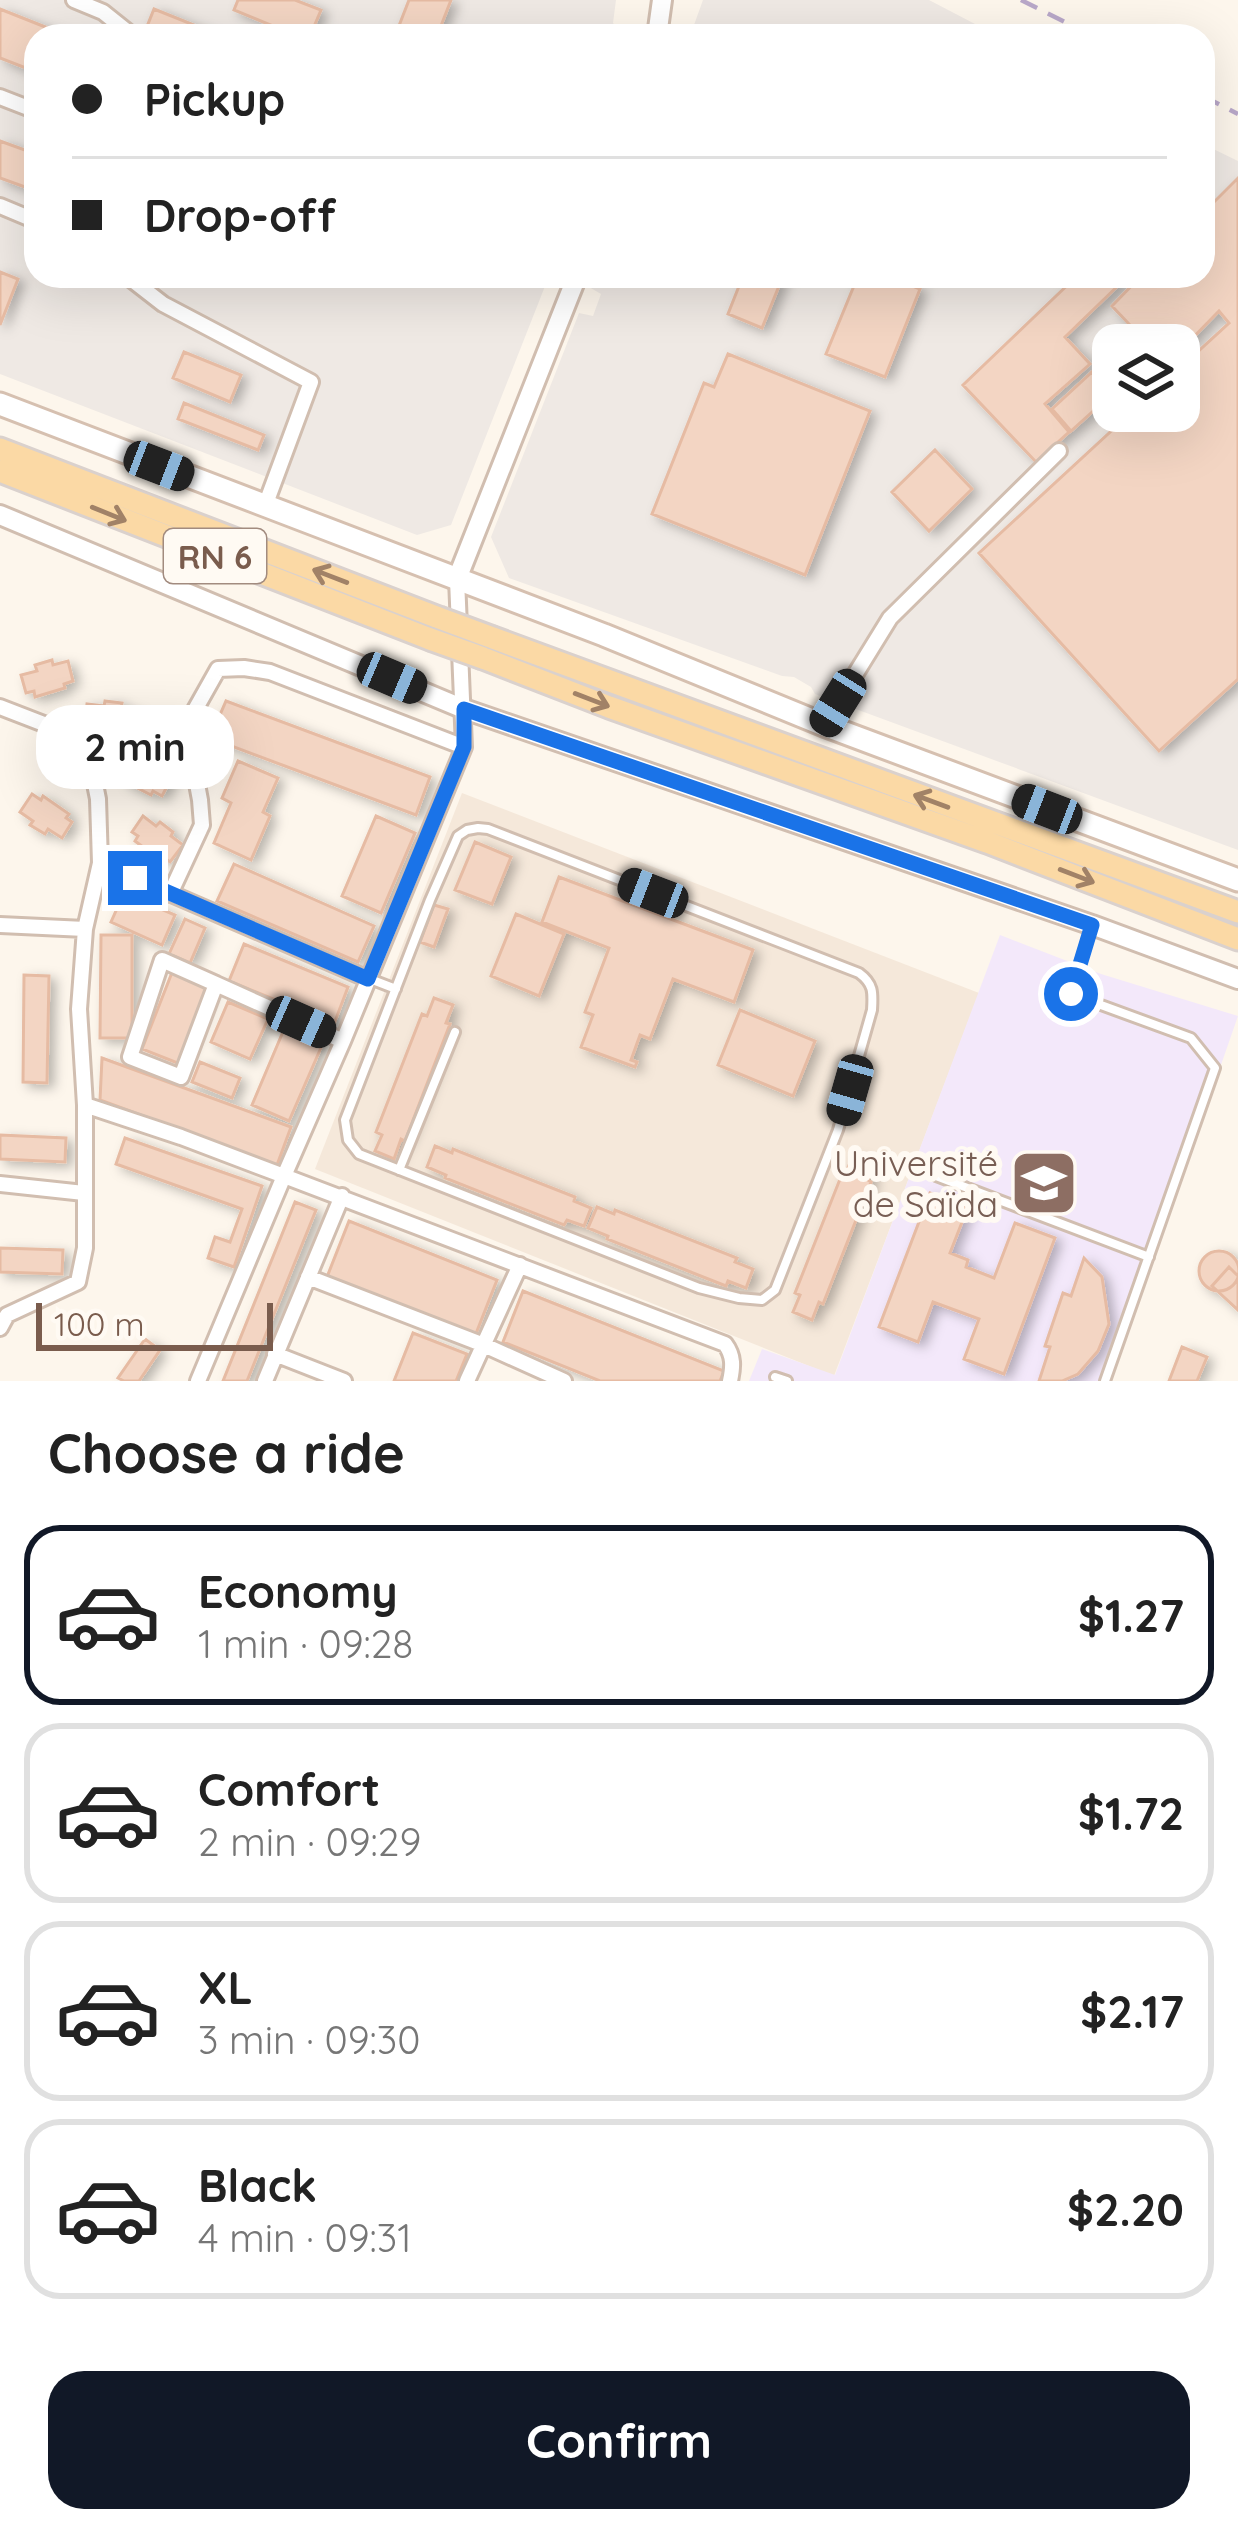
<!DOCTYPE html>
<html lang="en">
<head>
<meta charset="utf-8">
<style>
  :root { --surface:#fff; --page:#f2f2f2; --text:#222; --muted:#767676; --line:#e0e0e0; --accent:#111827 }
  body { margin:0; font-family:Quicksand,sans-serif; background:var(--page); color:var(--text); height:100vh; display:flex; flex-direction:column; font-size:45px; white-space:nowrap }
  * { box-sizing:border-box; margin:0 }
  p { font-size:39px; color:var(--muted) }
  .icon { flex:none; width:66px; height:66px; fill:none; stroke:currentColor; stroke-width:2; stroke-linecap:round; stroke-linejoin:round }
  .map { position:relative; height:1381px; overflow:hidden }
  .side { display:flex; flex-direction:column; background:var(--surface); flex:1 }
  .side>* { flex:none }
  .hud { position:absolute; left:24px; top:24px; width:1191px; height:264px; border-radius:36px; box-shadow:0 12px 48px #0002; display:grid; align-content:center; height:264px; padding:0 48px; background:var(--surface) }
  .buttons { position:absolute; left:1092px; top:324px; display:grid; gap:24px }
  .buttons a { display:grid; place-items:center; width:108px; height:108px; border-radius:24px; background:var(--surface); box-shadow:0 12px 48px #0002; font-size:60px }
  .scale { position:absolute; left:36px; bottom:30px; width:237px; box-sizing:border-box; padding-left:12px; border:6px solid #7a5c4d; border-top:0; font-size:33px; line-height:42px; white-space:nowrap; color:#7a5c4d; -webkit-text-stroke:9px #fffaf3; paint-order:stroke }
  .end { position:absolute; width:54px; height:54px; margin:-27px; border:15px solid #1a73e8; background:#fff; box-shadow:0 0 0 6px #fff }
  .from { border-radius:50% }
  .bubble { position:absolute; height:84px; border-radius:36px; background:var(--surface); box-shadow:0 12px 48px #0002; font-size:39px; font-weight:700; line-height:84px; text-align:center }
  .car { position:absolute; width:36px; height:72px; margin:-36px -18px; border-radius:15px; box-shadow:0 0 9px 3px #0007; background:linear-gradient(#222 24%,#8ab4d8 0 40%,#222 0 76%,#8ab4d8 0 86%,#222 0) }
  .hud b { display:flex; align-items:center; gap:42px; height:114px; font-size:45px }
  .hud b+b { border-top:3px solid var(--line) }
  .hud i { width:30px; height:30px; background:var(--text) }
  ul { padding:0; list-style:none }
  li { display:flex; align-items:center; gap:36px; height:180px; margin:0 24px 18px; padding:0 24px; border:6px solid var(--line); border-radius:36px }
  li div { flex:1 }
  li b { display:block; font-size:45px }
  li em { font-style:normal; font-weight:700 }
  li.active { border-color:var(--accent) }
  li>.icon { width:108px; height:108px; stroke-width:1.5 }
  h2 { padding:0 48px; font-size:54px; line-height:144px }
  .action { display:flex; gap:24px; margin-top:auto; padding:24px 48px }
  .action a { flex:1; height:138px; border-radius:36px; background:var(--accent); color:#fff; font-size:48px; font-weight:700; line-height:138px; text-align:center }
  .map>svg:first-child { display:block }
  .residential { fill:#f5e8da }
  .industrial { fill:#efe9e4; fill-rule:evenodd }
  .education { fill:#f3e8fa }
  .building { fill:#f3d5c3; stroke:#e6bba3; stroke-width:3; filter:url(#shadow) }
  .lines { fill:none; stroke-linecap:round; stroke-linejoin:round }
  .service-casing { stroke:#d1beb0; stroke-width:14 }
  .minor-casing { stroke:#d1beb0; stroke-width:20 }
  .tertiary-casing { stroke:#d1beb0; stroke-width:24 }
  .secondary-casing { stroke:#d6c0b0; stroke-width:27 }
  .primary-casing { stroke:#dad1cd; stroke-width:27 }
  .service { stroke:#fff; stroke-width:8 }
  .minor { stroke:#fff; stroke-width:14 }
  .tertiary { stroke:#fff; stroke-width:18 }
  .secondary { stroke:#fff; stroke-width:21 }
  .primary { stroke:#fbd9a5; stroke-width:21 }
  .rail { stroke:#b9a8c9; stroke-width:4.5; stroke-dasharray:18 12; stroke-linecap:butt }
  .primary-bridge-casing { stroke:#dad1cd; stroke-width:27; stroke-linecap:butt }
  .primary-bridge { stroke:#fbd9a5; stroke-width:21 }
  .oneway { stroke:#a18267 }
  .route { stroke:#1a73e8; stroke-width:15 }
  .labels { text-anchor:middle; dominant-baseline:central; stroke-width:12; stroke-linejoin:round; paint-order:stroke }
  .shield { fill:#fffaf3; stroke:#a28b7f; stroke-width:3 }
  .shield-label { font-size:33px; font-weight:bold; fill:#7a5c4d }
  .education-label { font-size:36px; fill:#785e54; stroke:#fffaf3; text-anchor:end }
</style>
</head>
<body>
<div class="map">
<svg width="1238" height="1381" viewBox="0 0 1238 1381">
  <defs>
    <filter id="shadow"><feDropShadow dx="6" dy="4" stdDeviation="6" flood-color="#0004"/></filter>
  </defs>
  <rect width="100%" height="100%" fill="#fdf6ec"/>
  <path class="residential" d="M462,793l517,200 -145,383 -519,-207z"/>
  <path class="industrial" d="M0,0h616l-3,23 11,13h-588v240h513l-98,249 -34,10 -417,-161z
    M703,0h226l69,36h-308z
    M1203,144l35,17v689l-423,-156 -4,-7 -17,-10 -12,-1 -273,-98 -18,-41 88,-224 14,3 8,-22 -12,-7 4,-11h610zM1113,345h66v66h-66z"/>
  <path class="education" d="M1000,935l101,39 137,42 -127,365h-362l13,-32 73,26z"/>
  <path class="building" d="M238,0h57l26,10 -11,26h-13l-63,-26z
    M409,0h42l-14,36h-42z
    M0,9l68,27h-32v36l-36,-14z
    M154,9l55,22 -2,5h-42l-19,-7z
    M0,141l36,13v37l-36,-13z
    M1238,178v501l-79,72 -180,-198 154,-142h46v-42l50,-46 -10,-12 -40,41v-7h-33v-3l-34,-36 29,-30h62v-63z
    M0,272l18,7 -18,46z
    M743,276h40l-21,52 -34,-14z
    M858,276h31l31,13 -35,88 -59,-23z
    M1077,276h51l-63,61 25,27 -45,40 24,28 -33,30 -73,-77z
    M184,352l57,23 -11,27 -57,-24z
    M728,354l142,57 -65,164 -153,-61 52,-131 10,4z
    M1092,372l20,22 -41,37 -19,-22z
    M184,403l80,32 -6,15 -80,-31z
    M935,450l37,39 -43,42 -37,-39z
    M52,660l1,5 15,-4 5,20 -9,3 1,4 -30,9 -1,-6 -8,2 -5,-18 16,-4 -2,-6z
    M105,701l17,2 -1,5 15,2 -3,21 -10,-1 -1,4 -30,-5v-5l-7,-1 2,-19 17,2z
    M226,701l204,76 -14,38 -206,-77z
    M128,755l15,8 2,-5 16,8 -3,4 14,7 -10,19 -9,-5 -2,4 -27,-14 2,-5 -7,-4z
    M238,761l40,17 -15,34 7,4 -19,44 -37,-17 17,-40 -9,-5z
    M32,794l9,6 2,-4 26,18 -3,4 6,4 -10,16 -14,-9 -3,5 -15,-9 3,-4 -13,-9z
    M143,816l13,10 4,-4 13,10 -2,4 12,9 -13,17 -8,-6 -3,3 -24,-18 3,-5 -6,-4z
    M376,816l39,17 -34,80 -39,-17z
    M475,842l36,15 -19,47 -37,-14z
    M234,864l140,62 -16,36 -141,-61z
    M559,877l194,73 -19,52 -61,-23 -23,60 -10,-4 -9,25 6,2 -2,5 -54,-20 12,-32 -8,-3 24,-64 -67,-26z
    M124,893l51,22 -13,30 -51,-23z
    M434,905l14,4 -14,38 -14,-5z
    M516,914l48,20 -25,62 -48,-20z
    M185,919l20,9 -15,35 -21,-9z
    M101,935h31v103h-32z
    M244,944l104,43 -14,37 -105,-43z
    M173,970l38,15 -31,79 -38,-15z
    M24,975l25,1 -2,107 -24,-1z
    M434,998l19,7 -7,18 4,1 -45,117 -4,-2 -7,20 -19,-8 7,-16 -6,-3 46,-118 5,2z
    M228,1002l40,17 -18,40 -39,-17z
    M740,1010l75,31 -22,55 -75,-31z
    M285,1027l38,16 -34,78 -37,-16z
    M102,1058l189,69 -14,38 -177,-65z
    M200,1062l40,16 -8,20 -40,-16z
    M0,1135l66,3 -1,24 -65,-3z
    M125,1138l137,48 -28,81 -26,-9 7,-21 15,5 12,-33 -126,-45z
    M435,1146l17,7 1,-4 122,48 -1,4 17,7 -7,18 -17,-6 -3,5 -119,-47 1,-3 -19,-8z
    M853,1155l21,8 -6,17 3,2 -48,122 -4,-2 -7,18 -19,-8 7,-17 -5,-2 47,-119 3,1z
    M930,1193l38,14 -18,46 18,7 -2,7 28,11 21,-55 40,15 -51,136 -40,-15 15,-40 -46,-17 -15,40 -39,-15z
    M295,1202l21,8 -69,171h-24z
    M597,1207l17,7 1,-4 122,48 -2,4 18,7 -7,19 -18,-7 -2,5 -119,-47 1,-3 -20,-8z
    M349,1221l148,59 -22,56 -148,-59z
    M0,1248l63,2 -1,24 -62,-2z
    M1199 1271a20 20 0 1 1 40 0a20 20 0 1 1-40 0Z
    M1084,1258l18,19 7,47 -11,27 -20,23 -16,7h-23l11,-34 -5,-1 18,-53 8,3z
    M1229,1267l9,9v34l-26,-24z
    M523,1291l201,80 -4,10h-120l-97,-39z
    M413,1333l54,21 -11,27h-62z
    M145,1339l15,11 -21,31h-15l-6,-3z
    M1182,1347l25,10 -10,24h-28z"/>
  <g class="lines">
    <g class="service-casing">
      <path id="service" d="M478,828l10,1 371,144c15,11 14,20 13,37l-34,120 -63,160 -13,10 -23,-2 -40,-10 -340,-134 -11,-14 -3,-20 85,-220 28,-64 9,-6z
        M1091,928l-20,66 120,44 24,30 -110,313
        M370,979l26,10
        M399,1170l56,-138
        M936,1176l213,81
        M775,1377l12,4"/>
    </g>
    <g class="minor-casing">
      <path id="minor" d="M74,0l29,12 30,24
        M0,97l36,14
        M0,206l36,15
        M127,276l36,28 148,78 -46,124
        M457,579l7,168 -121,294 -59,135 441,168c9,12 8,23 5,37
        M0,707l62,24 29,33 7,35 2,64 -15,66 -6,80 6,96v143l-7,34 -71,33 -7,13
        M824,725l66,-107 169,-167
        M100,863l268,116
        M170,894l32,-69 -2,-25 -11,-59 2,-24 27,-48 26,-1 26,4 194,75
        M0,925l85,4
        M216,984l-54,-24 -32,97 51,20 35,-93 127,57
        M85,1105l96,32 103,39 -86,205
        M0,1184l84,9
        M308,1277l176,68 80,36
        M275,1354l69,27
        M265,1381l77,-185
        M467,1381l53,-116"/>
    </g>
    <g class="tertiary-casing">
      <path id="tertiary" d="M657,36l5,-36
        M0,515l464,194 628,216 146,54
        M457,579l120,-303"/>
    </g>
    <g class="secondary-casing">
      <path id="secondary" d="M0,404l604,231 220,90 414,155"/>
    </g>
    <g class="primary-casing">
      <path id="primary" d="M0,449l439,169
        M0,471l430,168
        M493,638l745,274
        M483,658l126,49 378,135 251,97"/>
    </g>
    <use href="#service" class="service"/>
    <use href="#minor" class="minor"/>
    <use href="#tertiary" class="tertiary"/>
    <use href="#secondary" class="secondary"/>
    <use href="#primary" class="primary"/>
    <path class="rail" d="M1021,0l72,36
      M1203,96l35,18"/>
    <g class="primary-bridge-casing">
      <path id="primary-bridge" d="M439,618l54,20
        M430,639l53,19"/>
    </g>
    <use href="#primary-bridge" class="primary-bridge"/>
  </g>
  <defs><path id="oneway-shaft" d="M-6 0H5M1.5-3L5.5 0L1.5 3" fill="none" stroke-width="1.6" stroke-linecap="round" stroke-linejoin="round" transform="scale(3)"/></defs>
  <g class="oneway">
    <use href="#oneway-shaft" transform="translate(109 514) rotate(22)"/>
    <use href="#oneway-shaft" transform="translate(330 576) rotate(-159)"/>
    <use href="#oneway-shaft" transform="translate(592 700) rotate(21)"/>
    <use href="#oneway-shaft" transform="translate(931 801) rotate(-160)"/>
    <use href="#oneway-shaft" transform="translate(1077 876) rotate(21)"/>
  </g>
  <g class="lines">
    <path class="route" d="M135,878l233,101 96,-232v-38l628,216 -21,69"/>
  </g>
  <defs>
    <g id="university-square" transform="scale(3.45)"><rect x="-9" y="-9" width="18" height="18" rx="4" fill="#8d6e63" stroke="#fffaf3"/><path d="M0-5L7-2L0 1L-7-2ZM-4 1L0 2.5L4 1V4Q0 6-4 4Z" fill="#fff"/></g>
  </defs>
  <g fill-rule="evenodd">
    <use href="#university-square" x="1044" y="1183"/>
  </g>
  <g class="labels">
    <rect class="shield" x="164" y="529" width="102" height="54" rx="9"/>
    <g class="shield-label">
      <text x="215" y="556">RN 6</text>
    </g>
    <g class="education-label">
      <text x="998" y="1162">Université<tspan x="998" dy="41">de Saïda</tspan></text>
    </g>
  </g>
</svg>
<div class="buttons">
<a><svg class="icon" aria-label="layers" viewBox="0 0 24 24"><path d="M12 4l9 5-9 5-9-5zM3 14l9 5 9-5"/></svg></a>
</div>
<div class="scale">100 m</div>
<i class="end from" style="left:1071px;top:994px"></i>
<i class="end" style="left:135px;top:878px"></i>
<div class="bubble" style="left:36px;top:705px;width:198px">2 min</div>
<i class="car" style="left:159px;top:466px;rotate:111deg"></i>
<i class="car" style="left:392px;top:678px;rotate:113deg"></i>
<i class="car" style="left:838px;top:703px;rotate:212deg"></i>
<i class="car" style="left:1047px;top:809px;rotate:291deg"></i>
<i class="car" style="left:653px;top:893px;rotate:291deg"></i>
<i class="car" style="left:301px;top:1022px;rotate:114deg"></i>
<i class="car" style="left:850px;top:1090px;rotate:196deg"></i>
<div class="hud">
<b><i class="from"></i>Pickup</b>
<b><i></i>Drop-off</b>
</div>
</div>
<section class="side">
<h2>Choose a ride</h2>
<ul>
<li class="active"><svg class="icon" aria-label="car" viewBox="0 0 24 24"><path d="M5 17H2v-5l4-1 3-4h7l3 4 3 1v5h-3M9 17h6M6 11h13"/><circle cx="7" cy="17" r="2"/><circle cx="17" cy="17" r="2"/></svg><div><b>Economy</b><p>1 min · 09:28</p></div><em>$1.27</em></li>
<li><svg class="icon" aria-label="car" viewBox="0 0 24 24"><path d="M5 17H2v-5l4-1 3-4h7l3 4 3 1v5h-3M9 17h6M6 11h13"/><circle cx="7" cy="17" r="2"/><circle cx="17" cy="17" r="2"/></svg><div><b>Comfort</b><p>2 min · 09:29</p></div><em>$1.72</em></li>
<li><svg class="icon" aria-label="car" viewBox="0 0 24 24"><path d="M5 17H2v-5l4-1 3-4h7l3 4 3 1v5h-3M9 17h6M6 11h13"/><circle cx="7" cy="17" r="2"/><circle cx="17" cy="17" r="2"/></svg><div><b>XL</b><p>3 min · 09:30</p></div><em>$2.17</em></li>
<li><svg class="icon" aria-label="car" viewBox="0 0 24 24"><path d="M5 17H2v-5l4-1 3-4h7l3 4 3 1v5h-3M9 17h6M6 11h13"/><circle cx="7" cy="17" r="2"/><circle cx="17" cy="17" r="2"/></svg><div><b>Black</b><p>4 min · 09:31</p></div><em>$2.20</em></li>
</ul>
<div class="action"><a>Confirm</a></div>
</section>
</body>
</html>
